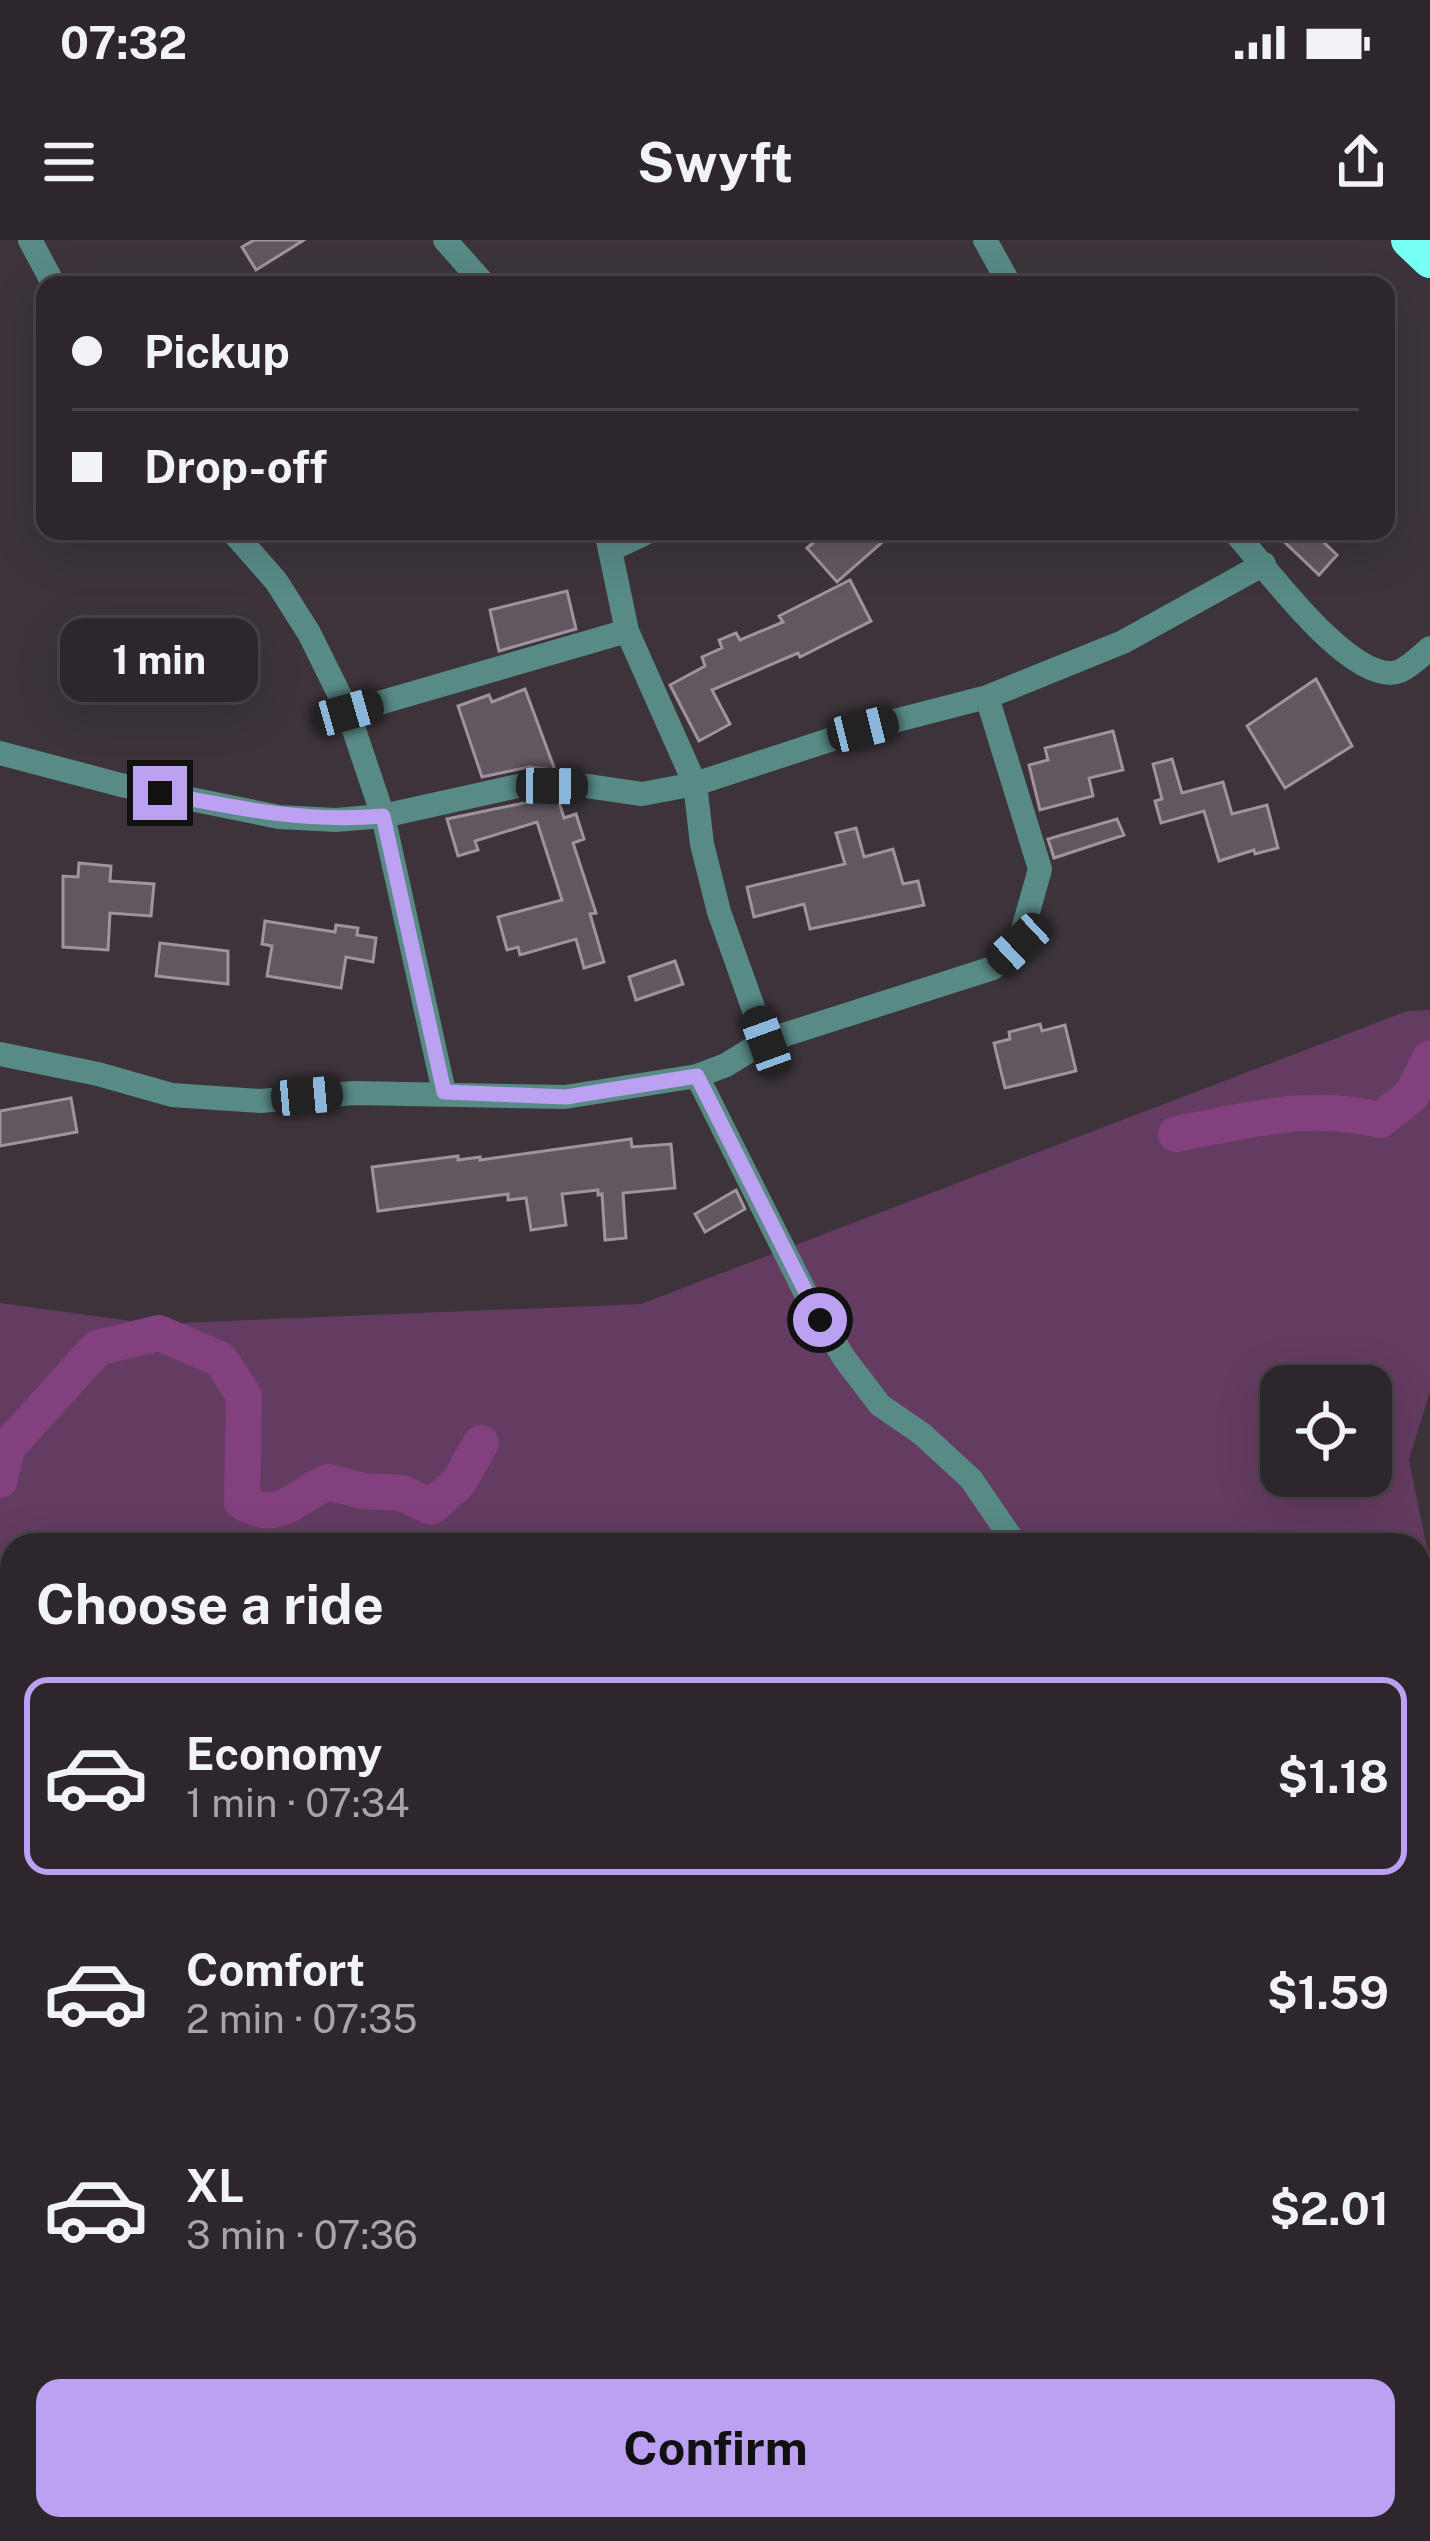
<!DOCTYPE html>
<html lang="en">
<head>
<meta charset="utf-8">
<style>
  :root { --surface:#2d262c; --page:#393238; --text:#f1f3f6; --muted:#a7a5a9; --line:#484348; --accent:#bca0f2 }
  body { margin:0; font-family:"Public Sans",sans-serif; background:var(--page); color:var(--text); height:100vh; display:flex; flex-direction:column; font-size:45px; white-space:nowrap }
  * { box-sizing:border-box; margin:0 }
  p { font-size:39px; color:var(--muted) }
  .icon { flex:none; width:66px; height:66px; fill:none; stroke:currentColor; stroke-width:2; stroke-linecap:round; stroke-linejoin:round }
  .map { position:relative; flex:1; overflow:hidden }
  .drawer { position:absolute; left:0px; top:1293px; width:1431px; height:1008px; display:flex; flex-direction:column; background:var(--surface); border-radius:36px 36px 0 0; box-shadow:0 12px 48px #0002,0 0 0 3px var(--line) }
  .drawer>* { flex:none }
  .top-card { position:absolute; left:36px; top:36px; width:1359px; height:264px; border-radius:24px; box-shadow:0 12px 48px #0002,0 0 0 3px var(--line); display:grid; align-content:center; height:264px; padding:0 36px; background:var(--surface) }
  .tools { position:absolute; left:1260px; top:1125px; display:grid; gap:24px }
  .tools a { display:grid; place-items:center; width:132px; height:132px; border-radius:24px; background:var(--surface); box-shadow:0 12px 48px #0002,0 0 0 3px var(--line); font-size:60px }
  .end { position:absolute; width:54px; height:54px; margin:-27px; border:15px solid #bca0f2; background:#111; box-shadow:0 0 0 6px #111 }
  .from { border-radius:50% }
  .bubble { position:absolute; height:84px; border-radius:24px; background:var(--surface); box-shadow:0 12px 48px #0002,0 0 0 3px var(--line); font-size:39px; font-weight:700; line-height:84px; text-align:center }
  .car { position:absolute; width:36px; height:72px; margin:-36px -18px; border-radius:15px; box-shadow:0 0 9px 3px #0007; background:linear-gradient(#222 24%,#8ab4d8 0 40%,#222 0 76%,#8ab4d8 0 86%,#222 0) }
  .top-card b { display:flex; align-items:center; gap:42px; height:114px; font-size:45px }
  .top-card b+b { border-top:3px solid var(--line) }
  .top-card i { width:30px; height:30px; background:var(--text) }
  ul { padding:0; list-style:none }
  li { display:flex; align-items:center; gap:36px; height:198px; margin:0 24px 18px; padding:0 12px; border:6px solid transparent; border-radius:24px }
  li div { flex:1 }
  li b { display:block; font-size:45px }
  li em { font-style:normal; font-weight:700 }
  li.active { border-color:var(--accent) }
  li>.icon { width:108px; height:108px; stroke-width:1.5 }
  h2 { padding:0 36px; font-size:54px; line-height:144px }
  .button { display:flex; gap:24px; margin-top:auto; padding:24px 36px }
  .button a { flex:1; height:138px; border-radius:24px; background:var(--accent); color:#111; font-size:48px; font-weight:700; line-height:138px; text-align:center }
  .status { display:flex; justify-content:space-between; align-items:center; height:84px; padding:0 60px; background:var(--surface); direction:ltr }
  .status svg { height:33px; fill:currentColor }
  header { display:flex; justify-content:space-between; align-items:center; height:156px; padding:0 36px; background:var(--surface); font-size:54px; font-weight:700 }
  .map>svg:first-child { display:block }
  .green { fill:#643b61; fill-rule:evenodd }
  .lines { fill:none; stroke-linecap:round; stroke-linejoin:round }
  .river { stroke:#82407e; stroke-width:36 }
  .building { fill:#615760; stroke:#9f939d; stroke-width:3 }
  .street { stroke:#588a86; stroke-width:24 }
  .highway { stroke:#75fff5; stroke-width:36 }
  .route { stroke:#bca0f2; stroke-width:15 }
</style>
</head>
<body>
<div class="status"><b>07:32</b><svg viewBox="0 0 49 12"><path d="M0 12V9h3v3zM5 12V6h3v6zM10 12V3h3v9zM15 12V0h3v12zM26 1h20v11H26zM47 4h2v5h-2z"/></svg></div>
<header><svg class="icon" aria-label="menu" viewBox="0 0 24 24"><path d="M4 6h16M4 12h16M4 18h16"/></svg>Swyft<svg class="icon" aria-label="share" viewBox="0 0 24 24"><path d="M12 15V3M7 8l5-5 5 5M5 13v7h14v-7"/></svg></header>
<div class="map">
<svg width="1430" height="2301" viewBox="0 0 1430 2301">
  <rect width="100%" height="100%" fill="#3c333b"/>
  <path class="green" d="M1430,770v381l-21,69 21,103 -11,2v-20h-1407v57l-12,-2v-297l153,21 488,-20 766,-293zM1281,1146h90v90h-90z"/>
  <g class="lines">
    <path class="river" d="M1176,894c73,-13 130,-32 204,-14l31,-24 19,-38
      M0,1240l7,-32 90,-100 62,-15 61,26 24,37 -2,106c36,22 53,-5 86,-20l35,9 39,2 29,14 27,-24 23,-40"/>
  </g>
  <path class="building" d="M254,0h50l-48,30 -14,-23z
    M827,291h68l-58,51 -30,-34z
    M1273,291h39l25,24 -18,20z
    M850,340l21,41 -71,36 -2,-4 -86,37 18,34 -31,17 -29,-56 35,-19 -3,-9 20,-9 -3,-8 17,-7 4,7 43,-18 -4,-6z
    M567,351l9,38 -77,22 -9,-41z
    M1316,439l36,67 -67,42 -38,-62z
    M525,449l30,81 -26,-3 -47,10 -24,-71 31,-11 3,7z
    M1113,491l10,39 -34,8 4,18 -53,14 -11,-45 19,-5 -3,-12z
    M1172,519l10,34 41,-11 9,32 35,-9 11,43 -23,6 -1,-4 -35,11 -15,-50 -43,12 -6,-22 7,-2 -9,-35z
    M528,562h31l5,16 12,-4 8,25 -11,4 23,70 -6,1 14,48 -20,6 -8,-29 -56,16 -2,-8 -11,3 -9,-33 64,-17 -25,-78 -62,19 3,9 -20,6 -11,-37z
    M1117,579l7,16 -70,23 -6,-19z
    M856,588l8,29 29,-8 10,35 15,-3 6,24 -114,24 -6,-25 -50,13 -7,-30 98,-23 -9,-31z
    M79,623l32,3 -1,15 44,3 -3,32 -41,-3 -2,37 -45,-3v-71l15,1z
    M265,681l70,11 1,-7 22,3 -1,7 19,3 -3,24 -27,-5 -5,31 -74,-12 5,-30 -10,-2z
    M160,703l68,8v33l-72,-8z
    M675,721l8,23 -47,16 -7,-23z
    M1040,784l2,7 23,-6 11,46 -71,17 -11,-45 16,-4 -1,-7z
    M71,858l6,34 -77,14v-35z
    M631,899l1,8 39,-3 4,44 -52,5 3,45 -21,2 -3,-46 -4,1v-5l-36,4 4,31 -35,5 -5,-32 -18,2v-6l-130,17 -6,-44 86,-11v4l22,-3v3z
    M736,950l9,19 -40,23 -10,-18z"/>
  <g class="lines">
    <path class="street" d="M30,0l24,45
      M445,0l40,45
      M985,0l25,45
      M232,291l44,50 33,52 39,79 35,104 61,276
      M606,291l21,100 68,153 7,60 17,68 46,129
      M1234,291c30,34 120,159 166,140 10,-4 22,-16 30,-23
      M610,310l40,-19
      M348,472l279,-81
      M0,513l121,32 158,32 57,3 47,-4 135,-30h69l55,8 53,-10 168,-55 124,-32 136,-55 141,-78
      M0,814l98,20 74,21 88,6 94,-8 211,4 132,-21 29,-11 39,-24 228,-73 26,-24 21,-75 -53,-172
      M697,836l108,216 39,66 36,47 42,29 49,45 45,66
      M1419,1457l11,13
      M1419,1535l11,-7
      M1419,2075l11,16
      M963,2289l7,12
      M1259,2289l7,12
      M685,2301l2,-12
      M831,2301l32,-12"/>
    <path class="highway" d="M1409,0l21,20"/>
  </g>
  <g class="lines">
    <path class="route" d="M160,553c76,15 146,30 223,23l61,276 122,5 131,-21 123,244"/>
  </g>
</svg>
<div class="tools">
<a><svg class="icon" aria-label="locate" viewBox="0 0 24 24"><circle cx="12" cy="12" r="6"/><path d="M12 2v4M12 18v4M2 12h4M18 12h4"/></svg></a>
</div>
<i class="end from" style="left:820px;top:1080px"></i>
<i class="end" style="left:160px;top:553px"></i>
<div class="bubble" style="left:60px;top:378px;width:198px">1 min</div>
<i class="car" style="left:348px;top:472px;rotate:74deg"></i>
<i class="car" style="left:863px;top:489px;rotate:76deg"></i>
<i class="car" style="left:552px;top:546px;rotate:91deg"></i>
<i class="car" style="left:1019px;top:704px;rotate:227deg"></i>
<i class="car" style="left:766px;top:801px;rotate:340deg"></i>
<i class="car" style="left:307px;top:856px;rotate:85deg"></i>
<div class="top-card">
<b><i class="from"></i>Pickup</b>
<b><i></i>Drop-off</b>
</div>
<section class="drawer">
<h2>Choose a ride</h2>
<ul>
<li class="active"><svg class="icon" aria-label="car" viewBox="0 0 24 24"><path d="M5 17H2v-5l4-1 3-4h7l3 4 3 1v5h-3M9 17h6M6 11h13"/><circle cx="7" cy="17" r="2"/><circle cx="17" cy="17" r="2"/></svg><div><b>Economy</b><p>1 min · 07:34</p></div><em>$1.18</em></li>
<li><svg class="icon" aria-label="car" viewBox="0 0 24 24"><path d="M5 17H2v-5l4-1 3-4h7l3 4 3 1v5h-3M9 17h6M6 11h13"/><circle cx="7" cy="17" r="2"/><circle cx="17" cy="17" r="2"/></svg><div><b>Comfort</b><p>2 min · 07:35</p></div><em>$1.59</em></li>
<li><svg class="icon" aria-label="car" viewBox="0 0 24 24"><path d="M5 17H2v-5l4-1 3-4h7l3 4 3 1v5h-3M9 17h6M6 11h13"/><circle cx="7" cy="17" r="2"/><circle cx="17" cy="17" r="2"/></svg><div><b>XL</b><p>3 min · 07:36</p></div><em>$2.01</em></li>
</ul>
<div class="button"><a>Confirm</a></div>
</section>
</div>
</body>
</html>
